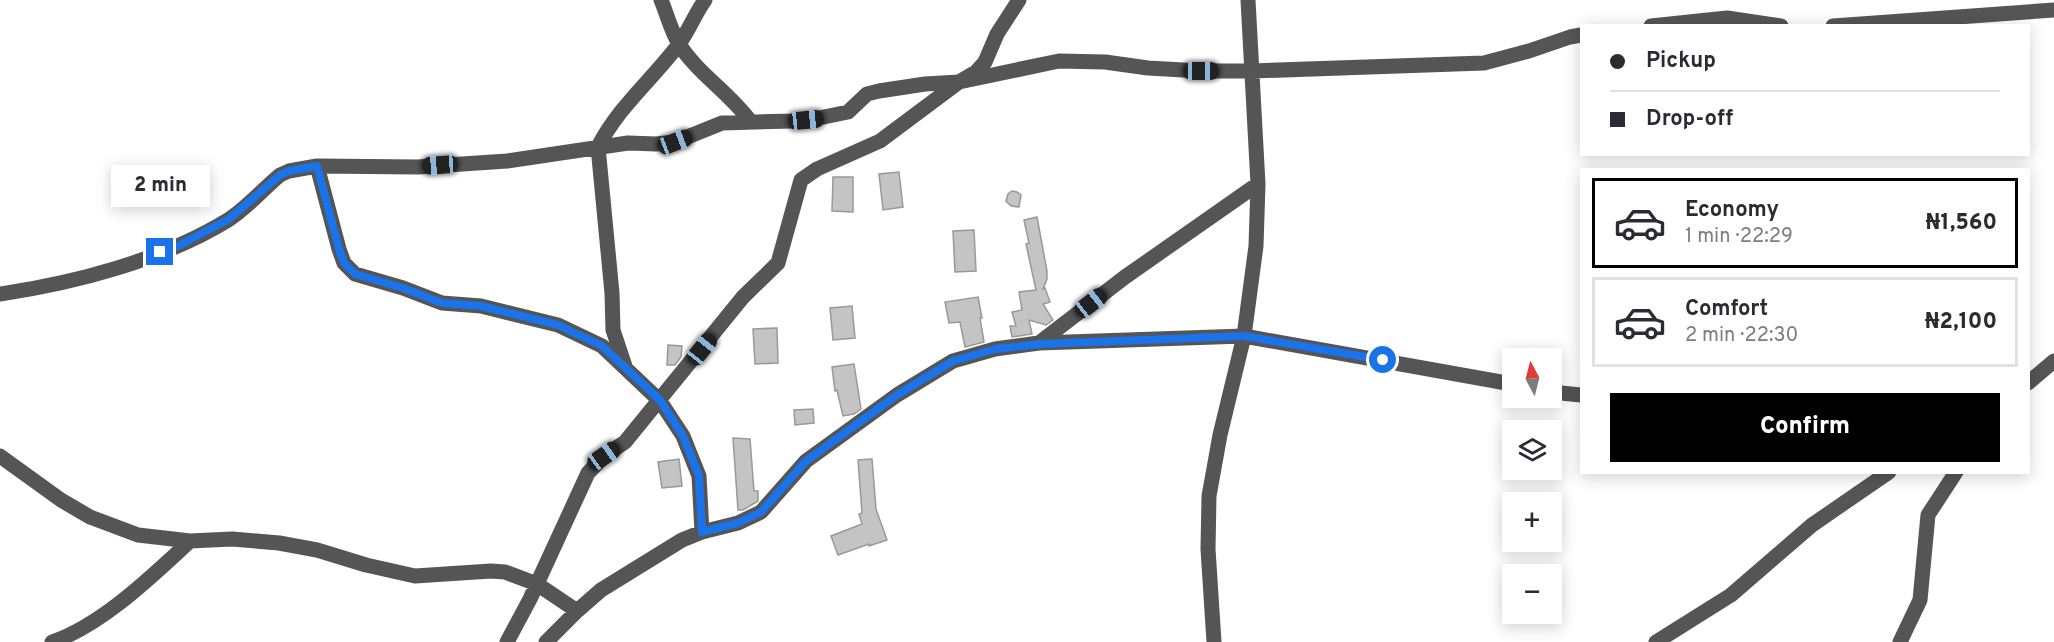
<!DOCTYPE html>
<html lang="en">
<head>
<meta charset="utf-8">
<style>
  :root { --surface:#fff; --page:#f7f7f7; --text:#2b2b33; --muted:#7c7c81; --line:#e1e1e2; --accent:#000 }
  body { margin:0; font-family:Overpass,sans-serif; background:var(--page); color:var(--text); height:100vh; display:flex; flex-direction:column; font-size:22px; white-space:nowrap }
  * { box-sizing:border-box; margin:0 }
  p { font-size:20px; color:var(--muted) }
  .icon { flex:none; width:33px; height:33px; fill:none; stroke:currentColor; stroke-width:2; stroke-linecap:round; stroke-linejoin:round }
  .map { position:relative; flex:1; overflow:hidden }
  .details { position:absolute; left:1580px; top:168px; width:450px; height:306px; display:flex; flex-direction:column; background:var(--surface); border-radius:0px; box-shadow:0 3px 15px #0003 }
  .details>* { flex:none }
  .top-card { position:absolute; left:1580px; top:24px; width:450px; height:132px; border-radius:0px; box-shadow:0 3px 15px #0003; display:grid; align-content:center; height:132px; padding:0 30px; background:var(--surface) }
  .needle { width:39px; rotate:353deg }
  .buttons { position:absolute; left:1502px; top:348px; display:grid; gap:12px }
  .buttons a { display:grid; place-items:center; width:60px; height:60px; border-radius:0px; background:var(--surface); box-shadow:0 3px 15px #0003; font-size:30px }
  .end { position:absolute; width:27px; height:27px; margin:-14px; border:8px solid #1a73e8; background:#fff; box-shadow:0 0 0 3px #fff }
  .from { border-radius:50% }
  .bubble { position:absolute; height:42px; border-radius:0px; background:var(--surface); box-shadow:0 3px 15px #0003; font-size:20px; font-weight:800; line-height:42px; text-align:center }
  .car { position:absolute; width:18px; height:36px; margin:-18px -9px; border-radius:8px; box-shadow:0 0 4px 2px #0007; background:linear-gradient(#222 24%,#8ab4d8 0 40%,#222 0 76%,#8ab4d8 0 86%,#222 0) }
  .top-card b { display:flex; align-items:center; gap:21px; height:57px; font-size:22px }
  .top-card b+b { border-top:2px solid var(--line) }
  .top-card i { width:15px; height:15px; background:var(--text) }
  ul { padding:10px 0 0; list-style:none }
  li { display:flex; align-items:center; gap:18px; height:90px; margin:0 12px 9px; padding:0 18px; border:3px solid var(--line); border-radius:0px }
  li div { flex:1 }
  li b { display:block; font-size:22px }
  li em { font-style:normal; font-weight:800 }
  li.selected { border-color:var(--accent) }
  li>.icon { width:54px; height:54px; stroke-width:1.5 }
  .primary-button { display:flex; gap:12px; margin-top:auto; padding:12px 30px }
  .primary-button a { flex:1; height:69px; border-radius:0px; background:var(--accent); color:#fff; font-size:24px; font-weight:800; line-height:69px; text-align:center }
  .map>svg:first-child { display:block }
  .building { fill:#c4c4c4; stroke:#999; stroke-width:1.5 }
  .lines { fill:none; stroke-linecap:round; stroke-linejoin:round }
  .minor { stroke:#555; stroke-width:15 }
  .route { stroke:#1a73e8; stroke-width:8 }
</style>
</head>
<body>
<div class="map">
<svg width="2054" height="642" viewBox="0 0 2054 642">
  <rect width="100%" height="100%" fill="#fff"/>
  <path class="building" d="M899,172l4,35 -20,3 -4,-36z
    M833,177h20v35l-21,-1z
    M1012,191l5,1 4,3 -2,12 -8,-1 -5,-5 2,-7z
    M1037,217l10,54v8l-4,10 2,-1 5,14 -7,2 10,16 -7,5 -17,-5 3,14 -20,3 -2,-11h6l-4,-14 10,-2 -3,-18 17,-2 -10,-46 3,-1 -5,-23z
    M974,230l2,41 -21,1 -2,-41z
    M978,297l4,21h-2l4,24 -19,5 -5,-25 -11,1 -4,-21z
    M852,306l3,32 -22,2 -3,-32z
    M777,328l1,35 -23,1 -2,-35z
    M668,345l14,1 -1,11 -6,8h-8z
    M854,364l7,45 -7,5 -11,2 -6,-26 -2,1 -3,-24z
    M813,409l1,14 -19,2 -1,-15z
    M733,438l17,1 4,52h4v10l-15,9h-5z
    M679,459l3,27 -20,2 -4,-26z
    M872,459l4,50 11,31 -18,6v-2l-31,11 -7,-19 31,-12 -3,-10 3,-1 -4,-53z"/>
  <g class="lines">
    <path class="minor" d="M661,0c6,14 10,31 18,44 19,30 51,49 71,77
      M1651,26l76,-8 54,8
      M1833,26l221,-16
      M317,166l22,83 5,14 11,11 48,14 39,15 39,3 77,19 44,21 58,55 23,35 16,40 3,56
      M0,294c75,-11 163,-34 228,-74 19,-12 35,-31 52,-45l9,-4 28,-5 101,1 89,-6 121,-18 28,1 19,-2 47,-19 70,-2 27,-3 29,-6 19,-18 12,-3 46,-7 34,-2 100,-21 46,1 43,6 53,3h51l232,-8 45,-12 41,-14 11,-2
      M1039,343l86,-66 133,-93
      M625,366l-12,-36 -1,-37 -14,-146c21,-41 54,-67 81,-103 10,-14 16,-30 26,-44
      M2028,383l26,-22
      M1551,392l30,3
      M0,456l61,44 29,17 48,18 52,6 42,-2 47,4 38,7 49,15 49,11 76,-5 14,1 32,12 40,27
      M52,642c50,-17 100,-66 138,-101
      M507,642l23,-43 58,-126 16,-17 21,-14 118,-145 35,-34 23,-83 16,-11 63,-28 79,-59 17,-10 9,-10 12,-28 22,-34
      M546,642l31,-31 24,-21 81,-50 20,-8 36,-9 23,-11 45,-51 91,-66 56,-34 42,-12 44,-6 205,-7 268,48
      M1214,642l-6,-93 1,-53 11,-61 24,-99 12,-90 2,-62 -10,-184
      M1656,642l75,-47 81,-70 77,-53
      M1900,642l20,-42 8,-85 28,-43"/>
  </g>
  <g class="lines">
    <path class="route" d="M160,252l20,-7 49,-26 51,-44 9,-4 28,-5 22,83 5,14 11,11 48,14 39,15 39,3 77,19 44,21 58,54 23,36 16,40 3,56 36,-9 23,-11 45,-51 91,-66 56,-34 42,-12 45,-5 204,-8 139,24"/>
  </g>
</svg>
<div class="buttons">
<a><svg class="needle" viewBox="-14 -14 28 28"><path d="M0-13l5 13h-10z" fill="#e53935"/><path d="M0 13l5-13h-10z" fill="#7c7c81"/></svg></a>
<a><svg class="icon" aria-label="layers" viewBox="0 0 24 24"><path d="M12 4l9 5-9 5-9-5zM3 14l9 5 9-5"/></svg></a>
<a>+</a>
<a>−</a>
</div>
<i class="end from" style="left:1383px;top:360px"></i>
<i class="end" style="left:160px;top:252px"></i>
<div class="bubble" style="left:111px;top:165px;width:99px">2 min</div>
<i class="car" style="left:1201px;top:71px;rotate:90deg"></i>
<i class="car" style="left:806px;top:120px;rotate:84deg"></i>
<i class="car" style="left:675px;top:142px;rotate:69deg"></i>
<i class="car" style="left:440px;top:165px;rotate:266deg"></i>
<i class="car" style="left:1091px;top:303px;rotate:52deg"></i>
<i class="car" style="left:702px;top:349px;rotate:39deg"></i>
<i class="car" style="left:604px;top:456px;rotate:55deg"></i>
<div class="top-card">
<b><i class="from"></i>Pickup</b>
<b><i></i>Drop-off</b>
</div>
<section class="details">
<ul>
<li class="selected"><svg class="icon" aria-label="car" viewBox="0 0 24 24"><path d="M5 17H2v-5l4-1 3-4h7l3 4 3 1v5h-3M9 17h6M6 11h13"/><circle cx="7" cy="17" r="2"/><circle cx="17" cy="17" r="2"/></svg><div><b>Economy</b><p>1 min · 22:29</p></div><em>₦1,560</em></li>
<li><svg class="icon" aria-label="car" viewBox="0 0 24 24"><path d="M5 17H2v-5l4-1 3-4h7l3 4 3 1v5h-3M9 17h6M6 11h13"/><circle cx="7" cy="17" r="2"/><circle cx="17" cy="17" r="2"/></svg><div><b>Comfort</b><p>2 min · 22:30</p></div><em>₦2,100</em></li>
</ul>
<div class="primary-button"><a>Confirm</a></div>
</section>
</div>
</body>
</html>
